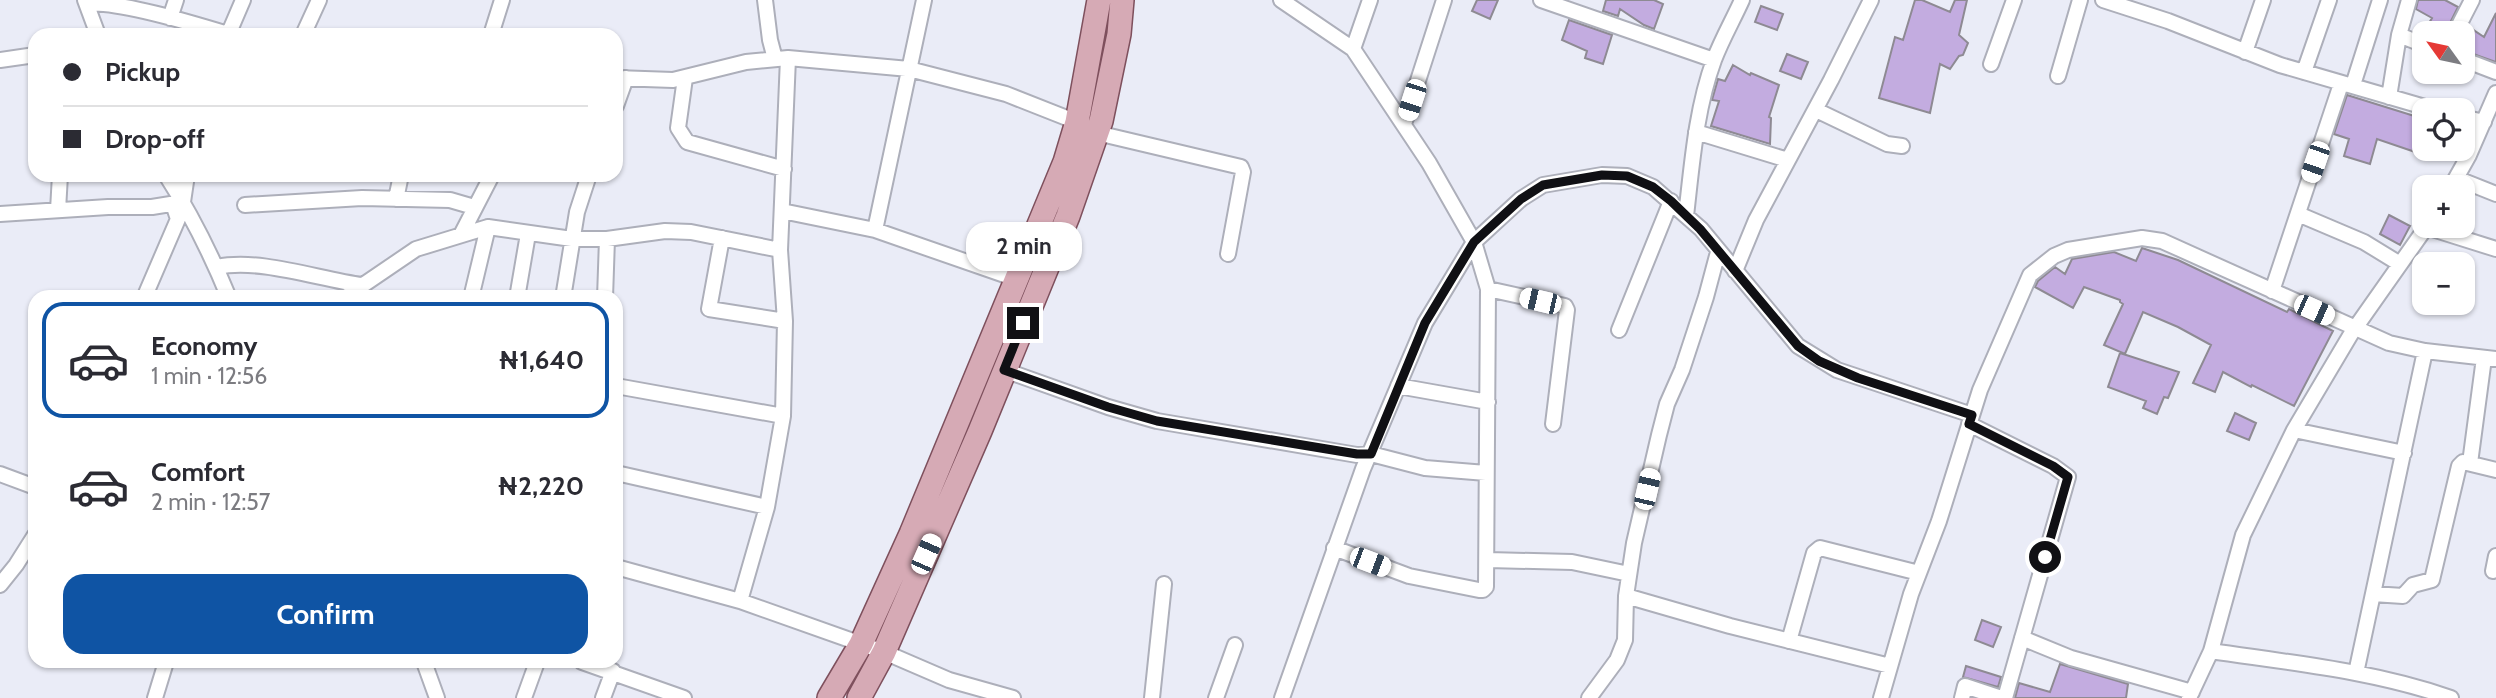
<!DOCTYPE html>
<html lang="en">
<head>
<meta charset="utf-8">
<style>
  :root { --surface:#fff; --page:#f2f2f3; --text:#2b2b33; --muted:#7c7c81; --line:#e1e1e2; --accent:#0f54a4 }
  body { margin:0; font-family:Cabin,sans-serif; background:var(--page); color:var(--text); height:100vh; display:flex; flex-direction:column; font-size:26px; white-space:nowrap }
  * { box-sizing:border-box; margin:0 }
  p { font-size:23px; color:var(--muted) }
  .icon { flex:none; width:38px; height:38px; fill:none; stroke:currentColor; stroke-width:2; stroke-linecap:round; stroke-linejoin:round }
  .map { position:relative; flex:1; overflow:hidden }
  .sheet { position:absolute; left:28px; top:290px; width:595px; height:378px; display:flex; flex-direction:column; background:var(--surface); border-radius:21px; box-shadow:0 2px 5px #0004 }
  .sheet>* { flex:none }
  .banner { position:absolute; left:28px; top:28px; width:595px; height:154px; border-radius:21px; box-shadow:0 2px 5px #0004; display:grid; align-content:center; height:154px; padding:0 35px; background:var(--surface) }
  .needle { width:46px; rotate:303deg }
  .tools { position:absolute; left:2412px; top:21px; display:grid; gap:14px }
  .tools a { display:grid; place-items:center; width:63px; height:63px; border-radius:14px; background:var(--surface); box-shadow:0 2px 5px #0004; font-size:35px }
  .end { position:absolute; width:32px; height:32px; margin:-16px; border:9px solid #101014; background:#fff; box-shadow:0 0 0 4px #fff }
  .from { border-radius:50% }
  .bubble { position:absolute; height:49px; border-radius:21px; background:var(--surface); box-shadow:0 2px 5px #0004; font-size:23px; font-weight:700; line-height:49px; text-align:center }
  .car { position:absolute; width:21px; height:42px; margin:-21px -10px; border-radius:9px; box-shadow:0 0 5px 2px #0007; background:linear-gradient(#fff 24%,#345 0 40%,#fff 0 76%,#345 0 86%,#fff 0) }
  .banner b { display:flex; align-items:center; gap:24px; height:66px; font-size:26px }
  .banner b+b { border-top:2px solid var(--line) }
  .banner i { width:18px; height:18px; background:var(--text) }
  ul { padding:12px 0 0; list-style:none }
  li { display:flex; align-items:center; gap:21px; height:116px; margin:0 14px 10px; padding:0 21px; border:4px solid transparent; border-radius:21px }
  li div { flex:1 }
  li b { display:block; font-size:26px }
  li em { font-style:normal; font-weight:700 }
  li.on { border-color:var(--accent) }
  li>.icon { width:63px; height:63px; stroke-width:1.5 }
  .cta { display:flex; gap:14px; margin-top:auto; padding:14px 35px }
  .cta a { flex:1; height:80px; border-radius:21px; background:var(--accent); color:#fff; font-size:28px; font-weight:700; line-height:80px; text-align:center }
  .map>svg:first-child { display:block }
  .building { fill:#c3ace0; stroke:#8e8a93; stroke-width:2 }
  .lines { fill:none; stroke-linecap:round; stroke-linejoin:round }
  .minor-casing { stroke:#adafba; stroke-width:18 }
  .primary-casing { stroke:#7e505d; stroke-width:26 }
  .minor { stroke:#fff; stroke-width:14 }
  .primary { stroke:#d6aab5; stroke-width:23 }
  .route { stroke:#101014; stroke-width:9 }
</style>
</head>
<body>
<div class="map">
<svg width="2496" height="698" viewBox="0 0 2496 698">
  <rect width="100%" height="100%" fill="#eaecf7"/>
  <path class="building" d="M1477,0h21l-8,19 -18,-8z
    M1606,0h48l9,4 -9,25 -10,-4 -24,-16 -2,7 -15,-5z
    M1915,0h7l28,12 5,-12h12l-8,35 9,8 -5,12 -4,1 -9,13 -10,-5 -10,49 -51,-15 16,-61 8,3z
    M2418,0h27l13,7 -13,26h-22l9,-15 -16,-9z
    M1761,6l22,8 -6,16 -22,-8z
    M2496,13v49l-34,-12v-11l7,-12 15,10z
    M1569,20l43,15 -9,29 -18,-6 2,-7 -25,-11z
    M1787,54l21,8 -7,17 -21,-8z
    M1733,65l17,10 1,-2 28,12 -10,32 2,1 -1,26 -59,-18 8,-25 -7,-1 6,-21 7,2z
    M2347,95l77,24v36l-47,-16 -7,25 -26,-8 5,-17 -15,-5z
    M2389,215l21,11 -10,19 -20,-11z
    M2142,248l36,12 109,52 2,-3 44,22 -39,75 -42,-21 -1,2 -28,-15 -8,20 -22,-9 18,-38 -33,-18 -35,-15 -18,42 -21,-9 19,-41 -3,-2v-2l-36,-13 -11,21 -38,-21 3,-6 17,-14 10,7 7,-15 42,-7 22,9z
    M2120,353l59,19 -11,26 -4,-1 -7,17 -14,-6 3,-7 -38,-14z
    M2235,413l21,10 -7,17 -22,-9z
    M1982,620l19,7 -8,20 -18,-7z
    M2060,664l68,20 -2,14h-111l4,-15 31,9z
    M1966,666l35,11 -3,10 -35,-10z"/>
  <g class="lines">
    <g class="minor-casing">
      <path id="minor" d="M85,0l13,35
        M765,0l5,40 5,19
        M1281,0l72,49 76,114 45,79 14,47 -2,298 -3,3h-4l-70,-14 -75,-28
        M1541,0l173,60
        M2103,0l65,21 112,44 155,45
        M87,4c30,-4 111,21 144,31
        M170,18l6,-18
        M2455,33l17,-33
        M228,35l15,-35
        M303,35l16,-35
        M491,35l11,-35
        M2399,35l25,10
        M1353,49l17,-49
        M2245,52l18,-52
        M2462,59l34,13
        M0,60l35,-5
        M1991,64l23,-64
        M2304,72l25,-72
        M2058,76l22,-76
        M616,78l57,2 73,-18 42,-4 121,11 97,25 71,28
        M685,78l-7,50 9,14 97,27
        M2353,85l27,-85
        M2389,97l10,-62 10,-35
        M616,106l10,-28
        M1816,110l71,34 15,2
        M2462,117l22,5
        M1404,124l40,-124
        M1696,132l92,28
        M1097,133l144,34 2,5 -15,82
        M166,175c25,39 45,79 63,123
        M2456,178l40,16
        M2451,187l18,-32 27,-62
        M396,199l5,-24
        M245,205l117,-7 88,2 24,7
        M58,210l2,-35
        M782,211l93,19 141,49
        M0,214l108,-7h44l31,-5 4,-27
        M2298,214l66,28 36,22
        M1686,216c6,-52 10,-107 28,-156 8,-21 19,-40 28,-60
        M2426,227l70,22
        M875,230l49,-230
        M461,235l31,-60
        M722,238l-13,71 76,12
        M217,267c43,-9 101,12 145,18
        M1735,271l21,-51 75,-140 40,-80
        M1488,289l77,17 2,4 -14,114
        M2272,291l69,-207
        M144,298l34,-79 -5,-15
        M344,298l72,-49 72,-22 84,12h35l58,-8 26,1 89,18
        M471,298l17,-71
        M517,298l11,-64
        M563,298l14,-86 12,-37
        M605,298l2,-59
        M1619,330l52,-129
        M1004,370l104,37 49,14 200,34 14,-1 54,14 61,5
        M616,386l167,30
        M1398,386l90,16
        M1969,424l84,42 15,11 -63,221
        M2294,430l110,23
        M2470,463l14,-105
        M616,473l151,34
        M0,474l35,13
        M1488,560l84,2 57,12
        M616,567l124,34 144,51 65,28 64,18
        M2493,571l3,-15
        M0,585l16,-20 19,-30
        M2373,594l30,2 10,-11 19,-5 27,-114 4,-4 33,8
        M1626,596l104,30 160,40
        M740,601l27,-94 16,-91 2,-95 -5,-71 8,-192
        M2022,638l49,20 121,34
        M1789,641l25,-88 6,-5 99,25
        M2211,651c81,12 163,20 240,47
        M424,662l13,36
        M582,662l102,36
        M2356,673l69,-322
        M155,698l11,-36
        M524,698l13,-36
        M603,698l10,-27
        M1152,698l12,-114
        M1216,698l19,-53
        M1282,698l81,-229 62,-146 49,-81 47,-43 22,-14 59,-10 25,1 26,11 48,42 97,117 39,24 135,45
        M1589,698l28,-38 8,-20 1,-44 8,-53 25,-108 8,-31 15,-34 24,-73 12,-45
        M1881,698l30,-104 28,-73 41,-131 50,-115 24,-19 14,-6 74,-12 20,3 227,102 36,8 71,8
        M1962,698l3,-12 36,12
        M2189,698l22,-47 32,-116 51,-105 57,-96 76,-108"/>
    </g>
    <g class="primary-casing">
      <path id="primary" d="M829,698l32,-54 50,-110 154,-372 12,-40 22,-122
        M859,698l25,-46 96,-221 88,-215 33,-95 18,-87 3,-34"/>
    </g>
    <use href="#minor" class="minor"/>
    <use href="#primary" class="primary"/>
  </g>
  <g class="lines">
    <path class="route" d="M1023,323l-19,47 104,37 49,14 200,33h14l54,-131 49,-81 47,-43 22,-14 59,-10 25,1 26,11 18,14 29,28 98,117 21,15 39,17 114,37 -3,9 84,42 15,11 -23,80"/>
  </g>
</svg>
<div class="tools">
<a><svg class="needle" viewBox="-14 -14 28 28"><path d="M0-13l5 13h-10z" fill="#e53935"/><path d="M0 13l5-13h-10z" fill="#7c7c81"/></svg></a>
<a><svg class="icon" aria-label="locate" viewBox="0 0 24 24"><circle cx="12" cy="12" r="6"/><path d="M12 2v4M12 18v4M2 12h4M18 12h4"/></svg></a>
<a>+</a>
<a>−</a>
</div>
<i class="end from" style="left:2045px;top:557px"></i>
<i class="end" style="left:1023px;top:323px"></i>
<div class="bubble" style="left:966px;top:222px;width:116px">2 min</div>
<i class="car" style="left:1412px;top:100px;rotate:198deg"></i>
<i class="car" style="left:2315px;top:162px;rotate:199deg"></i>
<i class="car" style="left:1540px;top:301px;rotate:283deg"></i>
<i class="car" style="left:2314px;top:310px;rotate:114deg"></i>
<i class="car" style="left:1647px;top:489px;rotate:13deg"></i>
<i class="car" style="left:926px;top:554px;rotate:24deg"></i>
<i class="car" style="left:1370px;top:562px;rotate:111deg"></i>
<div class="banner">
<b><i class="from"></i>Pickup</b>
<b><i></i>Drop-off</b>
</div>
<section class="sheet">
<ul>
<li class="on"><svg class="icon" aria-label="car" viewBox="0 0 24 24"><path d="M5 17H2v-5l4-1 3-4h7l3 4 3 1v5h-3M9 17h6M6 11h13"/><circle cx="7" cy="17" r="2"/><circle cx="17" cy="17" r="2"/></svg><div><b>Economy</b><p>1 min · 12:56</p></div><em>₦1,640</em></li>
<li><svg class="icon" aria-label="car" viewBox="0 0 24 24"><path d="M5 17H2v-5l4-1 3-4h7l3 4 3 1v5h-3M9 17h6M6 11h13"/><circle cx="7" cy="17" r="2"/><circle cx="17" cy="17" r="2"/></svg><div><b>Comfort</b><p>2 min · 12:57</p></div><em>₦2,220</em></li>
</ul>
<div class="cta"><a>Confirm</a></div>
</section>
</div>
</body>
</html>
